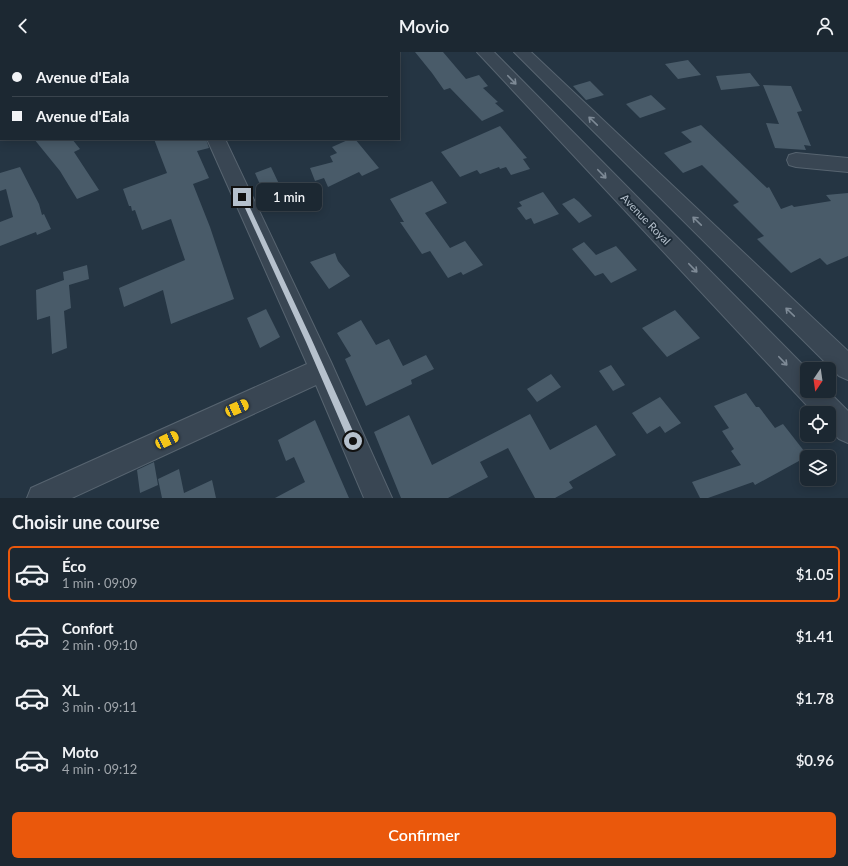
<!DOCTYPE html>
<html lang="fr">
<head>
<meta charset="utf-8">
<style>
  :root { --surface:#1c2832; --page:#25303a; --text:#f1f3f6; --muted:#a0a6ac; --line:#3a444d; --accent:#ea580c }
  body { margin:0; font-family:Lato,sans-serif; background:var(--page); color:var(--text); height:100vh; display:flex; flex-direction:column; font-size:15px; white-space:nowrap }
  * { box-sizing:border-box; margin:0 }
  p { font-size:13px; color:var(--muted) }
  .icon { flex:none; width:22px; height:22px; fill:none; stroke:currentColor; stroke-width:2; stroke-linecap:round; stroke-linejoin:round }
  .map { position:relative; height:446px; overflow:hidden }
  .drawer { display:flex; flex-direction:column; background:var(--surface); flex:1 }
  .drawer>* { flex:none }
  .banner { position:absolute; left:0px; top:0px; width:400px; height:88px; box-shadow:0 2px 10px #0003,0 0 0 1px var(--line); display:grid; align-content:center; height:88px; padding:0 12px; background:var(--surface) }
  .needle { width:26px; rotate:193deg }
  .controls { position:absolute; left:800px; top:310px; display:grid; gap:8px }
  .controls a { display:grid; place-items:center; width:36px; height:36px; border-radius:6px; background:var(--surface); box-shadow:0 2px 10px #0003,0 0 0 1px var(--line); font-size:20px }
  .end { position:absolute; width:18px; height:18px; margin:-9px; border:5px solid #b6c1cd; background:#111; box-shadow:0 0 0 2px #111 }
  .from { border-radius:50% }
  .bubble { position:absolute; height:28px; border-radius:6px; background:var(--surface); box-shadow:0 2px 10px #0003,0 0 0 1px var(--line); font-size:13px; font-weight:600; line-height:28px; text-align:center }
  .car { position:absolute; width:12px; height:24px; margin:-12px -6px; border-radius:5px; box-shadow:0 0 3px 1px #0007; background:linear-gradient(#f5c518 24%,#345 0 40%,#f5c518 0 76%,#345 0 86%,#f5c518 0) }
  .banner b { display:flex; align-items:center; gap:14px; height:38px; font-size:15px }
  .banner b+b { border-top:1px solid var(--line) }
  .banner i { width:10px; height:10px; background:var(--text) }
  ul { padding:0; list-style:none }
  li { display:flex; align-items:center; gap:12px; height:56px; margin:0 8px 6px; padding:0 4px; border:2px solid transparent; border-radius:6px }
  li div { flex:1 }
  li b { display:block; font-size:15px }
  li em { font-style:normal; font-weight:600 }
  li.current { border-color:var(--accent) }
  li>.icon { width:36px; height:36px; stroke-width:1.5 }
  h2 { padding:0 12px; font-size:18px; line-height:48px }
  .button { display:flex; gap:8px; margin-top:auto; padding:8px 12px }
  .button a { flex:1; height:46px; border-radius:6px; background:var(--accent); color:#fff; font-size:16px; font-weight:600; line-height:46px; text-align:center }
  header { display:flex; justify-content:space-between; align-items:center; height:52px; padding:0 12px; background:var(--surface); font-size:18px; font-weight:600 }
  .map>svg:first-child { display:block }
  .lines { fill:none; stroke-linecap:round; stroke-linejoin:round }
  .stream { fill:#38536b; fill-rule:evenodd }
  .building { fill:#495b69 }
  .minor-casing { stroke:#576470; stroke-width:2 }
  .minor { fill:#394653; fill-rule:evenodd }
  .oneway { stroke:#7e8a96 }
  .route { fill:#b6c1cd }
  .labels { text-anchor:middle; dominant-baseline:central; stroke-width:4; stroke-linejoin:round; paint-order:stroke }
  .street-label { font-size:11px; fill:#b6c1cd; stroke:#1e2c38 }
</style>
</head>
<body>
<header><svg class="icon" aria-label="back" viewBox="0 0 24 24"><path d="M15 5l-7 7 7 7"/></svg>Movio<svg class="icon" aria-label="person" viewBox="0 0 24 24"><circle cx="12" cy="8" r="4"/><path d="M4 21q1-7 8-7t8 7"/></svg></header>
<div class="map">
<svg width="848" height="446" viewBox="0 0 848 446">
  <rect width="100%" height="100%" fill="#253543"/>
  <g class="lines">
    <path class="stream" d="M122,0h5l-1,1h-5z
      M0,58h1v3h-1z"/>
  </g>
  <path class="building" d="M415,0h28l23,27 13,-4 9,11 -5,2 15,14 -3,1 9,8 -22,10 -32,-33 -6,2 -12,-17z
    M688,8l13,15 -23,4 -13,-15z
    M750,21l10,13 -39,4 -5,-14z
    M590,29l14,14 -18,5 -13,-14z
    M763,33l28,1 11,25 -5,1 14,34 -7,-1 2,5 -31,-2 -9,-25 13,1z
    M651,43l15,14 -26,9 -14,-14z
    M701,73l66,63 2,-1 12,22 11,-4 2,2 37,-6 -5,-6 22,-2v63l-21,9 -7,-7 -29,15 -34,-34 7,-3 -31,-31 6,-3 -37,-37 -19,8 -19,-20 28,-11 -11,-10z
    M500,74l27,32 -4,1 7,10 -19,6 -5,-8 -6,2 -1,-2 -19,7 -3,-4 -17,7 -19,-25z
    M34,87h38l8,10 -6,3 25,38 -22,9 -17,-28z
    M154,87h52l3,9 -12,3 12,27 -16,6 17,43 24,72 -63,25 -8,-34 -39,17 -5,-19 66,-28 -14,-41 -29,11 -7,-20 -3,1 -1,-5h-2l-6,-17 44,-16z
    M350,87h5l24,29 -17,8 -3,-4 -31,15 -4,-9 -9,3 -5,-13 23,-6 -3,-6 7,-3 -5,-6z
    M20,115l19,37 3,11 2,-1 7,15 -14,6 -1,-3 -36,14v-24l13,-5 -7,-28 -6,2v-18z
    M271,115l18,38 -17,7 -17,-39z
    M432,129l15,22 -22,10 25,35 15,-7 18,24 -20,10 -2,-3 -13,6 -18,-27 -8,3 -22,-32h4l-14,-23z
    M543,140l16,22 -25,10 -3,-6 -5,2 -9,-12 5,-2 -3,-4z
    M574,146l5,4 13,14 -13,7 -17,-19z
    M584,190l12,13 20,-9 21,24 -26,13 -8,-10 -8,3 -23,-27z
    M335,201l3,8 12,15 -21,13 -19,-27z
    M87,213l2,14 -20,6 2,23 -7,3 3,37 -15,6 -2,-38 -13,4 -1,-30 28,-10 -1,-8z
    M266,257l14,28 -20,11 -13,-30z
    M675,258l25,28 -33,19 -25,-29z
    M361,268l15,25 13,-6 14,27 23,-11 8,14 -23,11 1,4 -46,22 -21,-47 6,-3 -14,-23z
    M611,313l14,20 -12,6 -14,-20z
    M551,322l10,13 -24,15 -10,-13z
    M746,341l10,14h3l16,21 8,-4 25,32 -53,29 -2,-3 -45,16h-8l-8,-16 49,-17 -10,-14 3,-2 -12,-18 7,-3 -15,-22z
    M660,345l21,26 -16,10 -5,-7 -13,8 -15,-21z
    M530,362l20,36 46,-25 20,30 -47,27 4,6 -18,10h-20l-27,-50 -28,14 8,15 -40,21h-47l-27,-66 35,-17 23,50z
    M315,368l34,78h-74l30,-16 -11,-25 -8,4 -8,-21z
    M154,410l4,23 -18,8 -3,-23z
    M179,417l5,24 28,-13 4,18h-54l-4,-19z"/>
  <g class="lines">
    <g class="minor-casing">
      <path id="minor" d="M164,0h16l1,1h-16z
        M477,0h17l313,317v22h21l20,20v32l-9,-4 -10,-10v-16h-15z
        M514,0h17l317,299v29l-9,-4z
        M0,31h1v12h-1z
        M207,87h18l106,223 61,136h-28l-48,-113 -244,113h-45l4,-10 276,-124z
        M796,101l52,5v14l-52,-5 -7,-2 -2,-5 2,-5z"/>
    </g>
    <use href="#minor" class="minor"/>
  </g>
  <defs><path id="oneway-shaft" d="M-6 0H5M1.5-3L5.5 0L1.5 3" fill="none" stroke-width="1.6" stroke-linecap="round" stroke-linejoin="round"/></defs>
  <g class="oneway">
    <use href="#oneway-shaft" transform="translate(512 28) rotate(46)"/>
    <use href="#oneway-shaft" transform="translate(593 69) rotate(-136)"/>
    <use href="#oneway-shaft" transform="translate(602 122) rotate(46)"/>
    <use href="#oneway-shaft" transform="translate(697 169) rotate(-136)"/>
    <use href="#oneway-shaft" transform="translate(693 216) rotate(46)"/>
    <use href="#oneway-shaft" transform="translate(790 260) rotate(-136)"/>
    <use href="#oneway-shaft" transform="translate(783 309) rotate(46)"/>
  </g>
  <path class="route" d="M242,142l3,3 66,141 45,100v6h-6l-44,-102 -66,-145z"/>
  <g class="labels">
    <g class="street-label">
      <text transform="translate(646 167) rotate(46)">Avenue Royal</text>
    </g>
  </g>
</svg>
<div class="controls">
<a><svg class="needle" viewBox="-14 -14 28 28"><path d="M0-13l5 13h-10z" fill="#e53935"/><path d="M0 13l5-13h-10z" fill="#a0a6ac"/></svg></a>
<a><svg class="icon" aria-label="locate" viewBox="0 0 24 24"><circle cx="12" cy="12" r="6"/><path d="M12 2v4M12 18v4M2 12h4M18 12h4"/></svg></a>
<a><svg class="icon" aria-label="layers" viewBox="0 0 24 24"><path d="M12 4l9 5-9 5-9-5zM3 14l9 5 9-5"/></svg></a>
</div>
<i class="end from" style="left:353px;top:389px"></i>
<i class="end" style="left:242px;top:145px"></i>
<div class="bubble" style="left:256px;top:131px;width:66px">1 min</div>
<i class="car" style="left:237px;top:356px;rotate:66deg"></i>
<i class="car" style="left:167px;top:388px;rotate:65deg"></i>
<div class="banner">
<b><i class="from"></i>Avenue d'Eala</b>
<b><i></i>Avenue d'Eala</b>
</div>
</div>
<section class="drawer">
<h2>Choisir une course</h2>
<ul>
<li class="current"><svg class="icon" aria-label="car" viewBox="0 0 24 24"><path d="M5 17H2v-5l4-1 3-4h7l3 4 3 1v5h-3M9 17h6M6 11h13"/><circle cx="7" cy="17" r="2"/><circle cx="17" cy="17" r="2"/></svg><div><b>Éco</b><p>1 min · 09:09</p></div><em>$1.05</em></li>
<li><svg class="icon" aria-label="car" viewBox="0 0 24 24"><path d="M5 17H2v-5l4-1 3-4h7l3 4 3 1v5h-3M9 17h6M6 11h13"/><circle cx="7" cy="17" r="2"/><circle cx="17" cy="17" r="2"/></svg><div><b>Confort</b><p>2 min · 09:10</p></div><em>$1.41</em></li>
<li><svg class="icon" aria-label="car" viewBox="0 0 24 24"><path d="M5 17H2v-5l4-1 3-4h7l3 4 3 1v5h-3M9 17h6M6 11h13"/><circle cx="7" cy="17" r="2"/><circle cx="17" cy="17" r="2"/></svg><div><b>XL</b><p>3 min · 09:11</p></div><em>$1.78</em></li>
<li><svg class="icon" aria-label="car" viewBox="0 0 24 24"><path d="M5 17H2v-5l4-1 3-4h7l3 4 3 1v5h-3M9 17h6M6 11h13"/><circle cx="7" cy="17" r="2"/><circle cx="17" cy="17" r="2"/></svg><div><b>Moto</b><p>4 min · 09:12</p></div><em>$0.96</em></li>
</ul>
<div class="button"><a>Confirmer</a></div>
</section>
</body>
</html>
